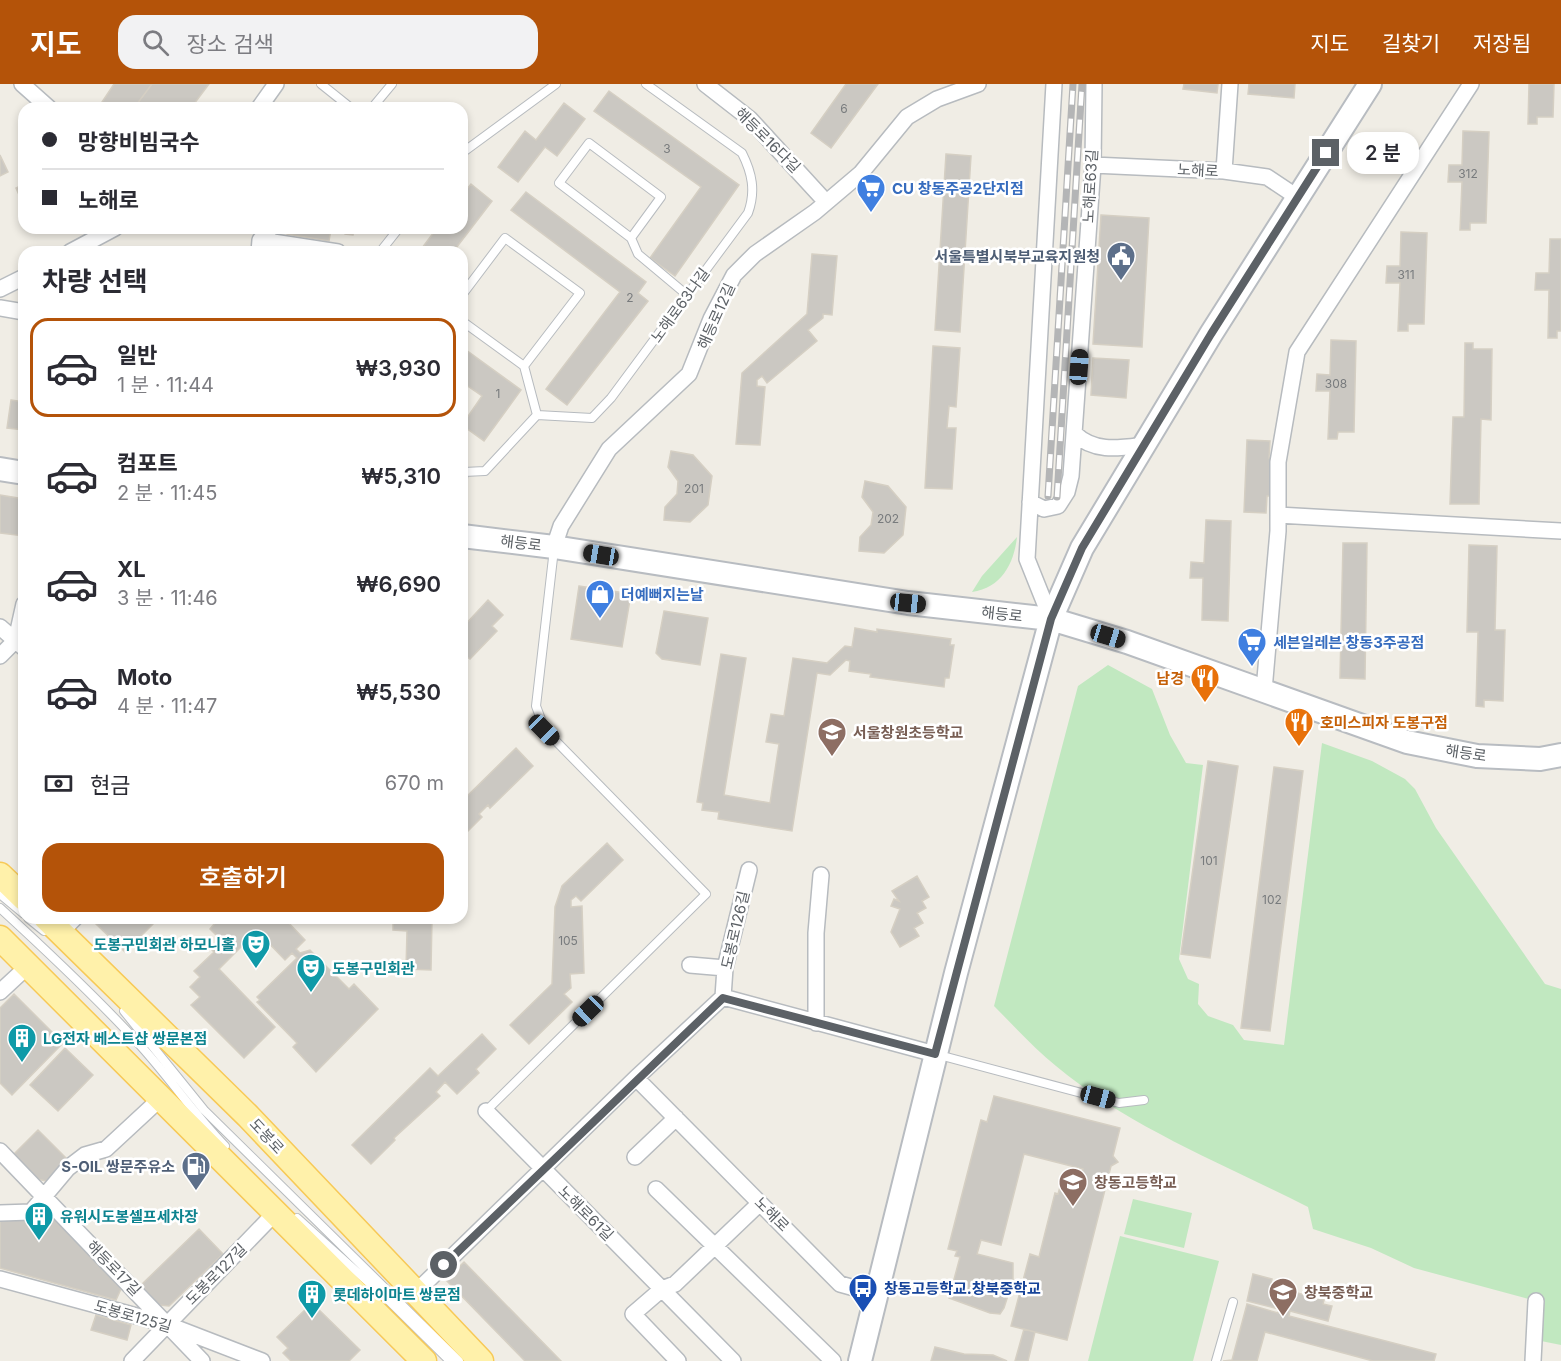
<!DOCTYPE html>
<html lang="ko">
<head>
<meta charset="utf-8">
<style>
  :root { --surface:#fff; --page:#f2f2f3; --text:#2b2b33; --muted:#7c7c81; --line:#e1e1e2; --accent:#b45309 }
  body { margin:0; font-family:Inter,"Noto Sans KR",sans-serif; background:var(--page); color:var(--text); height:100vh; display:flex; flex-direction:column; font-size:22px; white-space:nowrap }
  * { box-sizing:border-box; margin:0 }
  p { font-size:20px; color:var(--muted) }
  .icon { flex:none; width:33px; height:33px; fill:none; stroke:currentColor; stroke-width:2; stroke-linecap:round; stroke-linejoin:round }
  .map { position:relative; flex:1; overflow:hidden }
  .sheet { position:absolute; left:18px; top:162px; width:450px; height:678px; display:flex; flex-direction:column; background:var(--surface); border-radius:18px; box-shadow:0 3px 9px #0003 }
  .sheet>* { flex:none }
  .guide { position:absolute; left:18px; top:18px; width:450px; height:132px; border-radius:18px; box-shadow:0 3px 9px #0003; display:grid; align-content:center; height:132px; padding:0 24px; background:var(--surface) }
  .end { position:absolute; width:27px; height:27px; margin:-14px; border:8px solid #5c6166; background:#fff; box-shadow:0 0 0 3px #fff }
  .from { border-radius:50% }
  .bubble { position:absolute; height:42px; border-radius:18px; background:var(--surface); box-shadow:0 3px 9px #0003; font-size:20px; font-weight:600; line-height:42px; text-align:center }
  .car { position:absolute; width:18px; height:36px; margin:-18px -9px; border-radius:8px; box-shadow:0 0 4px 2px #0007; background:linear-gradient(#222 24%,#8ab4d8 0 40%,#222 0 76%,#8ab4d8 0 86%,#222 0) }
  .guide b { display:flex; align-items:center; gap:21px; height:57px; font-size:22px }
  .guide b+b { border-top:2px solid var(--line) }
  .guide i { width:15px; height:15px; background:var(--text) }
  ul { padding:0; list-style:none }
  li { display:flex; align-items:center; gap:18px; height:99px; margin:0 12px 9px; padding:0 12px; border:3px solid transparent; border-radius:18px }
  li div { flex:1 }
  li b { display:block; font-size:22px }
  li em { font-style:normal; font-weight:600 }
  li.active { border-color:var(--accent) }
  li>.icon { width:54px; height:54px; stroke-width:1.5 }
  h2 { padding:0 24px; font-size:27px; line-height:72px }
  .pay { display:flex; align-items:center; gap:15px; height:66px; padding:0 24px; font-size:22px }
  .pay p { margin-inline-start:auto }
  .cta { display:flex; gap:12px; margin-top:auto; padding:12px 24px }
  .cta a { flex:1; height:69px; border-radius:18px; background:var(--accent); color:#fff; font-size:24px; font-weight:600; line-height:69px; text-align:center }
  header { display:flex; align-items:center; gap:36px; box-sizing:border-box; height:84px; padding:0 30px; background:var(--accent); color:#fff }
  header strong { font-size:28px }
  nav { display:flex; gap:33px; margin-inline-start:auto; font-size:21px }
  .search { width:420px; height:54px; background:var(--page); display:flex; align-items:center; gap:15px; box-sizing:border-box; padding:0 21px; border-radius:18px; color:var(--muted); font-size:22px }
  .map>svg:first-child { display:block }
  .green { fill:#c1e8c0 }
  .building { fill:#cbc8c2; stroke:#d5cfc3; stroke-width:1.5 }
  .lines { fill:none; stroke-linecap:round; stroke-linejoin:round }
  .service-casing { stroke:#b7bbbf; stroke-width:10 }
  .minor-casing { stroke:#b7bbbf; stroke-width:18 }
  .secondary-casing { stroke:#b8bcc1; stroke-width:26 }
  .primary-casing { stroke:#f7c957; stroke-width:27 }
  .service { stroke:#fff; stroke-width:8 }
  .minor { stroke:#fff; stroke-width:15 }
  .secondary { stroke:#fff; stroke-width:22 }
  .primary { stroke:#fff1aa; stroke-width:24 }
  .rail-casing { stroke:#b4b5b6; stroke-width:7 }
  .rail { stroke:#fff; stroke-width:4.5; stroke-dasharray:14; stroke-linecap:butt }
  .route { stroke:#5c6166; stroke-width:8 }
  .labels { text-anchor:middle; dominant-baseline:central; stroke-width:5; stroke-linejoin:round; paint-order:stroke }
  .number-label { font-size:12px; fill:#787b7d }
  .street-label { font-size:15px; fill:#5c6166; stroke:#fff }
  .shop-label { font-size:15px; font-weight:bold; fill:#366cbe; stroke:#fff; text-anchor:start }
  .service-label { font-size:15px; font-weight:bold; fill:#4e5e75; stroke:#fff; text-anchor:end }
  .food-label { font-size:15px; font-weight:bold; fill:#c56008; stroke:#fff; text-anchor:end }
  .education-label { font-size:15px; font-weight:bold; fill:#785e54; stroke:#fff; text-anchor:start }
  .culture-label { font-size:15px; font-weight:bold; fill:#0d838f; stroke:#fff; text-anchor:start }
  .transit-label { font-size:15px; font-weight:bold; fill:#164399; stroke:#fff; text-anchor:start }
</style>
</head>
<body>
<header>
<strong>지도</strong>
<div class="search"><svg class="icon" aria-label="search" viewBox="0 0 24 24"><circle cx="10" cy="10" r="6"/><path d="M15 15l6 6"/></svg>장소 검색</div>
<nav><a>지도</a><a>길찾기</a><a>저장됨</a></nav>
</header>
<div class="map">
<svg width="1561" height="1277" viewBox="0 0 1561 1277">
  <rect width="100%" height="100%" fill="#f0ede5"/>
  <path class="green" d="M1017,453c-3,27 -16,51 -45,55l10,-16z
    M1108,581l44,24 18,46 16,28 17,2 -24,194 9,20 11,5 -1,20 10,12 25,9 11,15 40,5 38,-302 50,18 33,18 10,10 21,39 109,156 16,5v356l-20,-4 2,-20 -7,-20 -122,-33 -43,-20 -58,-19 -5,-22c-84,-43 -178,-79 -252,-141 -22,-18 -42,-40 -62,-60l84,-320z
    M1133,1115l59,14 -8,35 -60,-14z
    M1120,1152l99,25 -26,100h-105z"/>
  <path class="building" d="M114,0h38l-18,24h-36z
    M152,0h57l-18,24h-57z
    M846,0h32l-47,64 -20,-15z
    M1184,0h34l-1,9 -34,-4z
    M1249,0h46l-1,14 -46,-4z
    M1529,0h25l-1,33h-16v7h-9z
    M609,7l130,94 -64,91 -25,-18 51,-71 -107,-76z
    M564,19l21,16 -28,37 -12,-9 -27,35 -20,-15 27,-36 11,9z
    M1463,47l26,1 -3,91h-16v7h-10l2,-48h-14l1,-17h13z
    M946,70l25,2 -11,176 -25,-2z
    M0,71l8,17 -8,4z
    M24,100v22l-8,-18z
    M471,100l21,17 -39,51h-34l18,-24h25v-33z
    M526,108l120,90 -8,11 10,8 -81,104 -21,-16 74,-97 -109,-82z
    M1101,131l48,3 -7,129 -49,-3z
    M283,144h42l6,1 -2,12 -42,-7z
    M354,144l-1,7 -8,-1 -1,-6z
    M1401,148l26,1 -3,91h-16v7h-10l2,-48h-14l1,-17h13z
    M1550,155h11v92h-4v7h-9l1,-48h-14l1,-17h13z
    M812,170l25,2 -5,59 -9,-1v4l-15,12 9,11 -50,42 -5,-7 -5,4v6l8,1 -5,58 -24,-1 6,-71 65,-59z
    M1331,256l25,1 -2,91h-16l-1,7h-9l2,-48h-14l1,-17 13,1z
    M1465,259h8v6h19l-1,71 -10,-1 -2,85h-29l3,-87h11z
    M933,262l27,2 -4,59 -7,-1 -2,22h9l-4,61 -27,-1z
    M462,263l59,43 -37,51 -22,-16 20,-29 -20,-14z
    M1093,274l36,2 -3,38 -35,-3z
    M11,316l13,2v28l-17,-2z
    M1247,356l23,1 -1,17h4l-1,38h-5l-1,17 -22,-1z
    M671,367l22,4 19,21 -4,29 -18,17 -26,-2 1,-13 12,-13 1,-13 -10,-14z
    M865,397l23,5 18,21 -3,28 -19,18 -25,-2 1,-14 11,-12 2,-13 -11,-15z
    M0,411l24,4v37l-24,-3z
    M1206,436l25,1 -3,100 -26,-1 1,-42h-13l1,-16 13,1z
    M1343,459h24l-2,136 -25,-1z
    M1469,461l28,1 -2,84h10l-2,71 -19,-1v7l-8,-1 2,-74h-11z
    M579,502l52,8 -9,53 -51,-8z
    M488,516l15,15 -11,11 5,5 -27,28 -4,-3 -4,4v-32z
    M664,527l44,7 -8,47 -38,-6 -6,-6z
    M855,544l22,4v-3l74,10 -1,6h4l-5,33h-4l-1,9 -74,-10 1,-3 -22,-3 1,-10 -4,-1 -16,15 -13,-2 -25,158 -74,-12 1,-7 -17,-2 1,-7 -6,-1 24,-148 25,4 -22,137 46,8 9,-59 -13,-2 5,-28 13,2 9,-58 34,5 18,-17 7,1z
    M516,664l17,18 -43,42 -2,-3 -9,9 3,3 -20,20v-36z
    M1208,677l30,5 -28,192 -29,-4z
    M1274,683l29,4 -33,260 -29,-3z
    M607,759l16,17 -42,41 -5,-5 -5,4v7l11,-1 2,67 -14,1 1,14 -7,6 8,8 -43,42 -19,-19 42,-41 3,-77 7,-21z
    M917,792l12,21 -7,4 4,7 -9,5 6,10 -9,5 5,8 -19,11 -9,-15 9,-23 -9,-3 3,-7 5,2 -7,-10z
    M102,834h57l-34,34 -29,-28z
    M219,834h65l21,22 -9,9 4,4 10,-3 39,39 5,-5 24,25 -62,63 -23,-25 4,-4 -40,-41 3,-2 -3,-3 40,-39 -5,-5 -7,7 -28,-29 -38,38 56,58 -31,31 -53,-53 9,-8 -10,-10 10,-10 -6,-6 20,-19 -3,-3 10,-9 -11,-11z
    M393,834h39l-1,52 -25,-1 1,-38 -14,-1z
    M14,910l49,49 -51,52 -12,-12v-75z
    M482,950l14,15 -20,20 3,4 -22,21 -12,-12 -9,10 4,4 -46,42 1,2 -24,24 -19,-19 78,-77 8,8z
    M65,964l28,27 -35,36 -28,-26z
    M994,1012l126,32 -7,28 5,6 -7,4 -44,174 -56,-14 19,-72 9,3 16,-64 3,1 2,-7 8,2 2,-8 9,3 4,-15 -59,-15 -23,91 -20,-5 -4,14 36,9v17l-9,28 -4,6 -10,-1 -41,-15 11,-41 -5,-1 2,-5 -9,-2 33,-129 6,2z
    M38,1046l30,30 -22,21 -9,-2 -24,-24z
    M47,1126l74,79 -5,11 -116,-32v-51z
    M199,1145l24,25 -54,52 -10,-1 -18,-20z
    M464,1178l97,99h-36l-79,-81z
    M1253,1190l19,5 -1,4 16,4 -1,3 38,10 -1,4 9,2 -4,15 -38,-10 -1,5 147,38 -2,7h-61l-108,-29 -8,29h-34l9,-1 15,-56 31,9 1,-4 -32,-8z
    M312,1219l48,47 -11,11h-58l-8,-8 5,-5 -11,-11z
    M96,1231l35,10 -4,15 -36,-10z
    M1024,1245l11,3 -7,29h-13z
    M935,1263l29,7 29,1 14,6h-76z"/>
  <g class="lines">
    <g class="service-casing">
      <path id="service" d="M321,0l30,24
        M372,24l20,-24
        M462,69l94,-69
        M631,154l-72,-55 30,-40 72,54 -30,41 7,16 49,41
        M380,168l19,-24
        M462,211l43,-57 75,55 -56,73
        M462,237l62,45 13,49
        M462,385l2,3 21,-1 52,-56 55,3 19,-20 137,-185c8,-22 4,-40 -6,-60l-96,-69
        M462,401l2,-13
        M0,810l24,20
        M0,824c48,44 96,89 140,137 30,33 54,69 85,101
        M28,834l16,13
        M124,927l80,99 255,251
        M939,971l180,48 25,-3
        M486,1027l220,-217 -161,-164 -9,-24 18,-157
        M297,1134l89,80 64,63
        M1216,1277l17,-59"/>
    </g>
    <g class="minor-casing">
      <path id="minor" d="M22,0l27,24
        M705,0l45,35 76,83
        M259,24l17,-24
        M1093,81l131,6 43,6 30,20
        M1224,87l6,-87
        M260,156l78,12
        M70,168l45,-24
        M259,168l1,-12 11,-12
        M0,205l24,-12
        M0,224l24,4
        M1075,350c20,19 45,14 70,11
        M1030,418l14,7 14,-3 9,-14 4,-16 22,-311 1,-81
        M1278,431l283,16
        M554,463l7,-21 48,-77 80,-75 22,-55 23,-44 21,-21 60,-42 46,-39 46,-56 30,-18 41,-15
        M1051,535l-24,-60 27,-475
        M0,543l24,21
        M16,556l8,-36
        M0,572l16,-16
        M1264,606l14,-159v-69l19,-110 174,-268
        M61,848l14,-14
        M690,881l35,3
        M0,908l28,-26
        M723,913l212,57
        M816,939v-90l5,-58
        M636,994l204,206 36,10
        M486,1027l247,250
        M0,1067l202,210
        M635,1073l41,-39
        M656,1105l177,172
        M0,1129l31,-1 37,-44 17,-13 21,-6 54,-50
        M0,1195l166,45 96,37
        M416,1208l220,-214 87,-81 2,-29 24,-98
        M132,1277l143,-148
        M678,1277l-45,-47 29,-25 13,-5 85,-81
        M1533,1277l3,-60"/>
    </g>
    <g class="secondary-casing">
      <path id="secondary" d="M0,385l24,4
        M462,452l92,11 354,56 143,16 76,23 280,100 70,14 63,3 21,-4
        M860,1277l96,-388 95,-354 31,-71 129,-214 159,-250"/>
    </g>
    <g class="primary-casing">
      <path id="primary" d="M0,791l24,23
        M46,834l202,198 233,245
        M0,854l424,423"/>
    </g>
    <use href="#service" class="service"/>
    <use href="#minor" class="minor"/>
    <use href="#secondary" class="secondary"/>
    <use href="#primary" class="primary"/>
    <g class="rail-casing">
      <path id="rail" d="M1048,412l25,-412
        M1057,413l25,-413"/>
    </g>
    <use href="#rail" class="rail"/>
  </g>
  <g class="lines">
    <path class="route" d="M444,1181l279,-267 212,56 116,-435 31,-71 129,-214 115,-181"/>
  </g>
  <defs>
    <g id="supermarket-pin" transform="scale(1.5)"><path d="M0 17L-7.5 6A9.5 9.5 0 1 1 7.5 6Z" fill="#3f7fe0" stroke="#fff"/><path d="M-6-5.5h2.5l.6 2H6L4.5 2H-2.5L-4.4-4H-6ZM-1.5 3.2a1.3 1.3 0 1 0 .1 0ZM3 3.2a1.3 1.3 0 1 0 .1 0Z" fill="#fff"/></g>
    <g id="civic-pin" transform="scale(1.5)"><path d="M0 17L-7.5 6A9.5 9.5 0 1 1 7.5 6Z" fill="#5c6f8a" stroke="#fff"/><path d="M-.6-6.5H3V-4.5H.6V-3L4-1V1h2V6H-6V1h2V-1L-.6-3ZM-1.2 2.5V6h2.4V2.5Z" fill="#fff"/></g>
    <g id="shop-pin" transform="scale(1.5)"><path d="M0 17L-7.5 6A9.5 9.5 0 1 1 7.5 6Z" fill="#3f7fe0" stroke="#fff"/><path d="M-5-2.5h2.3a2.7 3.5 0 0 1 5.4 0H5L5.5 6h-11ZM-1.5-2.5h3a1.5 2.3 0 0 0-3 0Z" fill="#fff"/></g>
    <g id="restaurant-pin" transform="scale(1.5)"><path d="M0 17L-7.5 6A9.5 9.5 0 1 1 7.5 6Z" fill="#e8710a" stroke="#fff"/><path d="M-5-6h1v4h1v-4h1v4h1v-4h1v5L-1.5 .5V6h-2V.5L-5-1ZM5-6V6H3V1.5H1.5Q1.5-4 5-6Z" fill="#fff"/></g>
    <g id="school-pin" transform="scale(1.5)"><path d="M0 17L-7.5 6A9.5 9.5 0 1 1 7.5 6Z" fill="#8d6e63" stroke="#fff"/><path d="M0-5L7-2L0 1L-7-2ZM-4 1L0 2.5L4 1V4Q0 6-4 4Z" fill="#fff"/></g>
    <g id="theatre-pin" transform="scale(1.5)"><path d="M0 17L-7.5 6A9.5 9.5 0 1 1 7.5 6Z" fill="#0f9aa8" stroke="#fff"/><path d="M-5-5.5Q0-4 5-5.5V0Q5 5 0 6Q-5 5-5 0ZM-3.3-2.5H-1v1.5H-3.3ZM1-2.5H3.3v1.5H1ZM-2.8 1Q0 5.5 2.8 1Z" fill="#fff"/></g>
    <g id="building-pin" transform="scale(1.5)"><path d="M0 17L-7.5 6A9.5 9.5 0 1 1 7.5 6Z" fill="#0f9aa8" stroke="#fff"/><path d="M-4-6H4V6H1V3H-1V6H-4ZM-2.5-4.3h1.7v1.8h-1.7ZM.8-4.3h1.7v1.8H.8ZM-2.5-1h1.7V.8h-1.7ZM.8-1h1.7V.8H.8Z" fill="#fff"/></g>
    <g id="fuel-pin" transform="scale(1.5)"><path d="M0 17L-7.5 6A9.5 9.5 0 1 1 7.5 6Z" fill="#5c6f8a" stroke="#fff"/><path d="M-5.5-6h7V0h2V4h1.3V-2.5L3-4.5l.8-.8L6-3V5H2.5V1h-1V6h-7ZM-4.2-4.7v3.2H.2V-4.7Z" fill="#fff"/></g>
    <g id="bus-pin" transform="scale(1.5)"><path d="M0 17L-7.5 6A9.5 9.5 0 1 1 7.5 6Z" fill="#1a4fb4" stroke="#fff"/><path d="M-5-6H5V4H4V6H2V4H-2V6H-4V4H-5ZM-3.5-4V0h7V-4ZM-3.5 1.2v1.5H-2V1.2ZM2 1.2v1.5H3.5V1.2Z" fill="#fff"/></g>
  </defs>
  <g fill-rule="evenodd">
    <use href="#supermarket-pin" x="871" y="104"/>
    <use href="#civic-pin" x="1121" y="172"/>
    <use href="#shop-pin" x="600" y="510"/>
    <use href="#supermarket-pin" x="1252" y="558"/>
    <use href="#restaurant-pin" x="1205" y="594"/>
    <use href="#restaurant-pin" x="1299" y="638"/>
    <use href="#school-pin" x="832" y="648"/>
    <use href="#theatre-pin" x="256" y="860"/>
    <use href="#theatre-pin" x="311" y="884"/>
    <use href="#building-pin" x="22" y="954"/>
    <use href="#fuel-pin" x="196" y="1082"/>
    <use href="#school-pin" x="1073" y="1098"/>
    <use href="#building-pin" x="39" y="1132"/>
    <use href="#bus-pin" x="863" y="1204"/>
    <use href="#school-pin" x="1283" y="1208"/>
    <use href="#building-pin" x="312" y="1210"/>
  </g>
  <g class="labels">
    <g class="number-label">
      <text x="844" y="24">6</text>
      <text x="667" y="64">3</text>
      <text x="1468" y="89">312</text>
      <text x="1406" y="190">311</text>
      <text x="630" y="213">2</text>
      <text x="1336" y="299">308</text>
      <text x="498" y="309">1</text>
      <text x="694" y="404">201</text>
      <text x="888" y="434">202</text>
      <text x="1209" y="776">101</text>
      <text x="1272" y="815">102</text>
      <text x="568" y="856">105</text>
    </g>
    <g class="street-label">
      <text transform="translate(768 56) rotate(45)">해등로16다길</text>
      <text transform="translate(1198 86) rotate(3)">노해로</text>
      <text transform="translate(1090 102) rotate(-87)">노해로63길</text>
      <text transform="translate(680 221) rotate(-54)">노해로63나길</text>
      <text transform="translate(716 232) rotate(-66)">해등로12길</text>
      <text transform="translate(521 459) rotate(7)">해등로</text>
      <text transform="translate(1002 530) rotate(6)">해등로</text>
      <text transform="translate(1466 669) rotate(8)">해등로</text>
      <text transform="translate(735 846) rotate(-77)">도봉로126길</text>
      <text transform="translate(267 1052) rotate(47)">도봉로</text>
      <text transform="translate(586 1129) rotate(45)">노해로61길</text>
      <text transform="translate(772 1130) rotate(45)">노해로</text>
      <text transform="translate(114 1184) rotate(46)">해등로17길</text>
      <text transform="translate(216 1190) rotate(-45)">도봉로127길</text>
      <text transform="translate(133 1232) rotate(16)">도봉로125길</text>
    </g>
    <g class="shop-label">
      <text x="892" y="104">CU 창동주공2단지점</text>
      <text x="621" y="510">더예뻐지는날</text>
      <text x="1273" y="558">세븐일레븐 창동3주공점</text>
    </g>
    <g class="service-label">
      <text x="1100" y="172">서울특별시북부교육지원청</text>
      <text x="175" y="1082">S-OIL 쌍문주유소</text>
    </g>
    <g class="food-label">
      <text x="1184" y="594">남경</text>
      <text x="1320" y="638" text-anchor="start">호미스피자 도봉구점</text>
    </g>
    <g class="education-label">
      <text x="853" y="648">서울창원초등학교</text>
      <text x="1094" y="1098">창동고등학교</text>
      <text x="1304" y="1208">창북중학교</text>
    </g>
    <g class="culture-label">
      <text x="235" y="860" text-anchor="end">도봉구민회관 하모니홀</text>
      <text x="332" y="884">도봉구민회관</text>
      <text x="43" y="954">LG전자 베스트샵 쌍문본점</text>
      <text x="60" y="1132">유워시도봉셀프세차장</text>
      <text x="333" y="1210">롯데하이마트 쌍문점</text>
    </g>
    <g class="transit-label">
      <text x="884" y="1204">창동고등학교.창북중학교</text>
    </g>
  </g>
</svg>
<i class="end from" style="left:444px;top:1181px"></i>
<i class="end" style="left:1326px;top:69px"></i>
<div class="bubble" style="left:1347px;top:48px;width:72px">2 분</div>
<i class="car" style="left:1079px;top:283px;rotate:4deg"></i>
<i class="car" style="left:601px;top:471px;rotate:280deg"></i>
<i class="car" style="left:908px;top:519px;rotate:96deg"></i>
<i class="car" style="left:1108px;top:552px;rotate:107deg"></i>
<i class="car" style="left:544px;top:646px;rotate:135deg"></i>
<i class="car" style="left:588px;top:927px;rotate:226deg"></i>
<i class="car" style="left:1098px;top:1013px;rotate:105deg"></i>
<div class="guide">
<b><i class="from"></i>망향비빔국수</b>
<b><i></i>노해로</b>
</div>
<section class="sheet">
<h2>차량 선택</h2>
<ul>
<li class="active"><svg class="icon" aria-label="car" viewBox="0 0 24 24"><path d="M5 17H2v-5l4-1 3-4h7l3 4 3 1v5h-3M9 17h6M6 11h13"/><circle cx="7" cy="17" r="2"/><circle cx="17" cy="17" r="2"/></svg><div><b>일반</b><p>1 분 · 11:44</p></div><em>₩3,930</em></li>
<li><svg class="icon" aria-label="car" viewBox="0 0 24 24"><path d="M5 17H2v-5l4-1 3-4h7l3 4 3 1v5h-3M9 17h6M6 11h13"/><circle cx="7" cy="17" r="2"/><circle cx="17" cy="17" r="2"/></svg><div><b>컴포트</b><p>2 분 · 11:45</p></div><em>₩5,310</em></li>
<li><svg class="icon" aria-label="car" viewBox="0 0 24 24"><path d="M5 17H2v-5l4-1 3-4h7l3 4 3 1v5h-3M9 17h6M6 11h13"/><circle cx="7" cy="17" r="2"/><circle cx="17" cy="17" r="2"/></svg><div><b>XL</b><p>3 분 · 11:46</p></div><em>₩6,690</em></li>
<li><svg class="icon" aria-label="car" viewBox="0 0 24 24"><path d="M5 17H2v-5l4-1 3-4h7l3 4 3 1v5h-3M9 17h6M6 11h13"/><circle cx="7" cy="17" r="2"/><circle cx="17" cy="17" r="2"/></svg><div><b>Moto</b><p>4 분 · 11:47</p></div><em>₩5,530</em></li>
</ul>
<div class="pay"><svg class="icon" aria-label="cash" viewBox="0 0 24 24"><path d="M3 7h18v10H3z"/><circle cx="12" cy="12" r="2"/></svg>현금<p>670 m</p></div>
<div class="cta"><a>호출하기</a></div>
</section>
</div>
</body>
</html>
